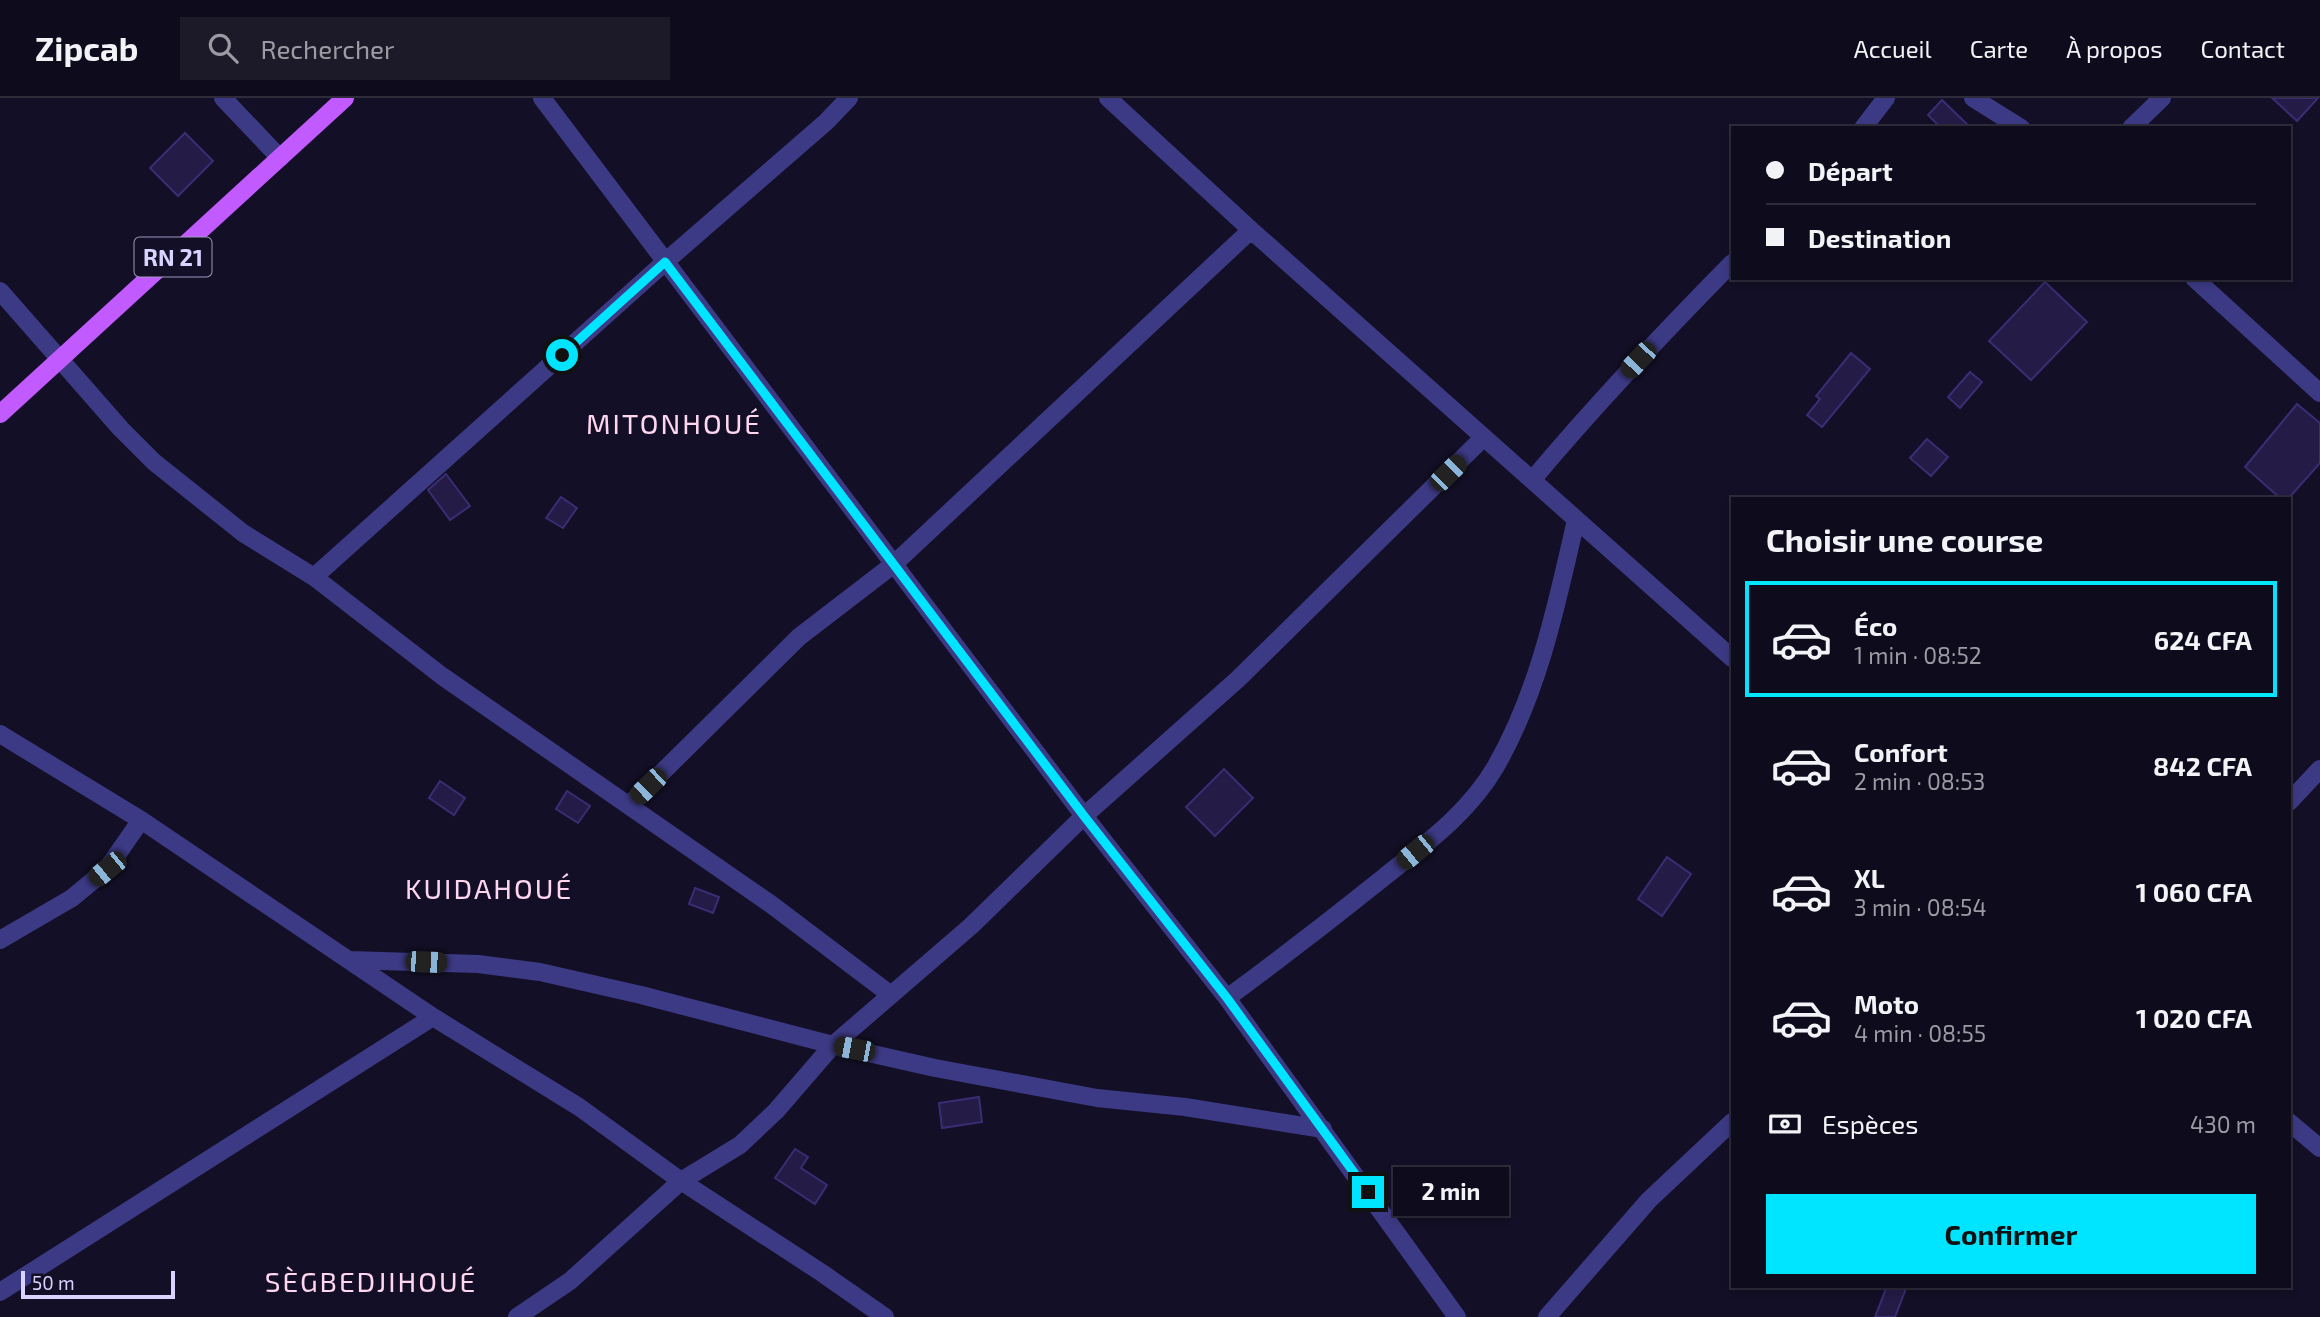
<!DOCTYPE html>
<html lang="fr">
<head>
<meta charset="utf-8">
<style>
  :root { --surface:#0e0b1c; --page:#1c1929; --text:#f1f3f6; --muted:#9b9ba3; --line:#2e2b3b; --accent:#00e5ff }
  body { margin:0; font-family:"Exo 2",sans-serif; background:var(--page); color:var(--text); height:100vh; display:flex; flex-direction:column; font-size:26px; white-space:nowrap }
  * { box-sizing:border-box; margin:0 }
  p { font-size:23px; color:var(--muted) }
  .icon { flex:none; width:38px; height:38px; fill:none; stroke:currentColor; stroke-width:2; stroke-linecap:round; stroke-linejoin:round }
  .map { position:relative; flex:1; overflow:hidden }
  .panel { position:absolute; left:1731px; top:399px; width:560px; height:791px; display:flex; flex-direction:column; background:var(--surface); border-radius:0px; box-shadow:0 4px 10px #0003,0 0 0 2px var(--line) }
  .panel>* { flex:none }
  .banner { position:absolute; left:1731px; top:28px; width:560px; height:154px; border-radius:0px; box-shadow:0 4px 10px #0003,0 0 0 2px var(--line); display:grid; align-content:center; height:154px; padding:0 35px; background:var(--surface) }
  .scale { position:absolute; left:21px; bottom:18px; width:154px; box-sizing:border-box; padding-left:7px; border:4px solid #d9d4ff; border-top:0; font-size:19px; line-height:24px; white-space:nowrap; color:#d9d4ff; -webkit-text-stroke:5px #130f26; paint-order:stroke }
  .end { position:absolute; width:32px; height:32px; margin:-16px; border:9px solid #00e5ff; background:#111; box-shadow:0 0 0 4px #111 }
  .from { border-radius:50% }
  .bubble { position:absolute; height:49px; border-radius:0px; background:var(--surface); box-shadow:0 4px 10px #0003,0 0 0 2px var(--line); font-size:23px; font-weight:700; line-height:49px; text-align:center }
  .car { position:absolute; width:21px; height:42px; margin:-21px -10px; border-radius:9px; box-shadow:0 0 5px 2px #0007; background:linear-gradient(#222 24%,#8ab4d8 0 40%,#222 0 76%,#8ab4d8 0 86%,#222 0) }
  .banner b { display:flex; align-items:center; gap:24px; height:66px; font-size:26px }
  .banner b+b { border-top:2px solid var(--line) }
  .banner i { width:18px; height:18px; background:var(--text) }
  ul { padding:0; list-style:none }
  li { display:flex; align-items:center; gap:21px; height:116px; margin:0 14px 10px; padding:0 21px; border:4px solid transparent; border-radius:0px }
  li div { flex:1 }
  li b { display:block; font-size:26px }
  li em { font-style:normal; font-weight:700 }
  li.current { border-color:var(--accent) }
  li>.icon { width:63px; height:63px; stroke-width:1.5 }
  h2 { padding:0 35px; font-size:32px; line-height:84px }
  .pay { display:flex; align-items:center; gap:18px; height:77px; padding:0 35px; font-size:26px }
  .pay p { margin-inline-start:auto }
  .button { display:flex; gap:14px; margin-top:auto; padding:14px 35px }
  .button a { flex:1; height:80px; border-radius:0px; background:var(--accent); color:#111; font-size:28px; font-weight:700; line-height:80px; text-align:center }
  header { display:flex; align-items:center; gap:42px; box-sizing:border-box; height:98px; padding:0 35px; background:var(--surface); border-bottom:2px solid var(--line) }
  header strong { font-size:33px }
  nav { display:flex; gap:38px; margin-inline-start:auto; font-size:24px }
  .search { width:490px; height:63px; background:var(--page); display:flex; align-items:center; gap:18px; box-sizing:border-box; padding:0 24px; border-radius:0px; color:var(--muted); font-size:26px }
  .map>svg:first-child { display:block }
  .building { fill:#241b47; stroke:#3b2d73; stroke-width:2 }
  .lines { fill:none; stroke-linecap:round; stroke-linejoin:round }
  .minor { stroke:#3d3a85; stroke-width:18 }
  .primary { stroke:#c25bff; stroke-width:18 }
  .route { stroke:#00e5ff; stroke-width:9 }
  .labels { text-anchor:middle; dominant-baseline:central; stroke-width:7; stroke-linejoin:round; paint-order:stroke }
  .shield { fill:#130f26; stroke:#9e99be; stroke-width:2 }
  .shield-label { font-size:23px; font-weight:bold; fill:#d9d4ff }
  .quarter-label { font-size:28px; letter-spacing:2px; fill:#ffd6f0; stroke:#130f26 }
</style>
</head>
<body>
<header>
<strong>Zipcab</strong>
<div class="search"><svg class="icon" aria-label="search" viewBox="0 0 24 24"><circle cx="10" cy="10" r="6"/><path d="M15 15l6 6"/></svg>Rechercher</div>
<nav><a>Accueil</a><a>Carte</a><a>À propos</a><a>Contact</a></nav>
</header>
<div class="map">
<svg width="2320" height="1219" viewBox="0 0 2320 1219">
  <rect width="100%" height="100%" fill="#130f26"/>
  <path class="building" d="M2272,0h46l-21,23z
    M1942,2l29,28h-30l-13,-13z
    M185,35l28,28 -35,35 -28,-28z
    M2045,184l42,40 -56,58 -42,-39z
    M1851,255l19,16 -48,58 -15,-12 13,-16 -4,-3z
    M1970,274l12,10 -22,26 -12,-11z
    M2297,306l23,19v40l-32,36h-7l-36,-32z
    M1927,341l21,18 -17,19 -21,-18z
    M446,376l24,32 -20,14 -22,-30z
    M561,399l16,11 -14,20 -17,-10z
    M1224,671l29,29 -38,38 -29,-29z
    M440,683l25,17 -11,17 -25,-17z
    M567,693l23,15 -12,17 -22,-14z
    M1667,759l24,17 -29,42 -24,-17z
    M695,790l24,9 -6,16 -24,-9z
    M979,999l3,25 -40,6 -3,-25z
    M795,1051l13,8 -7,11 26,17 -12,19 -40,-26z
    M1887,1188h20l-12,31h-20z"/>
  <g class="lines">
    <path class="minor" d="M223,0l57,60
      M542,0l542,718 143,182 230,319
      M1108,0l143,132 481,428
      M1973,0l48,30
      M1863,30l23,-30
      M2131,30l31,-30
      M2194,180l126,115
      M0,193l121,138 33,33 89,71 71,44 128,99 330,229 119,90
      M1533,381c63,-75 130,-146 199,-216
      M314,479l351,-315 161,-140 23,-24
      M0,636l141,86 292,197 146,90 102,74 141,92 63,44
      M2289,704l31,-33
      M629,707l170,-168 95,-73 357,-334
      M0,842l72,-42 35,-29 34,-49
      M349,862l129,4 62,8 101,23 192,50 102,23 162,30 88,9 138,22
      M1227,900c53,-39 105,-79 156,-120 41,-33 86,-65 113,-112 43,-75 61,-163 80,-246
      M2289,1024l31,26
      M0,1194l433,-275
      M517,1219l53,-36 111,-100 59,-36 36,-34 57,-66 138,-119 113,-110 154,-137 246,-242
      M1547,1219l102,-117 83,-78"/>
    <path class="primary" d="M0,316l345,-316"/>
  </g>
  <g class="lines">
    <path class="route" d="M562,257l103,-93 419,554 143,182 141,194"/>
  </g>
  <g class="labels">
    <rect class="shield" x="134.5" y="139.5" width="77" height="39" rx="5"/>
    <g class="shield-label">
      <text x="173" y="159">RN 21</text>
    </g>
    <g class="quarter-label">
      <text x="674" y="325">MITONHOUÉ</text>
      <text x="489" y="790">KUIDAHOUÉ</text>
      <text x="371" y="1183">SÈGBEDJIHOUÉ</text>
    </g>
  </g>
</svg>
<div class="scale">50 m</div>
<i class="end from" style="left:562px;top:257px"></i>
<i class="end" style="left:1368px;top:1094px"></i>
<div class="bubble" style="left:1393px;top:1069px;width:116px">2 min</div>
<i class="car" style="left:1638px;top:262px;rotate:223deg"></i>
<i class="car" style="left:1448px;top:375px;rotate:45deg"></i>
<i class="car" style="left:648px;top:688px;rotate:226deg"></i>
<i class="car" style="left:1415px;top:754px;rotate:231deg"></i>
<i class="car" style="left:107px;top:771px;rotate:231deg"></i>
<i class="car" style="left:426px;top:864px;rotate:92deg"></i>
<i class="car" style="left:854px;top:951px;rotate:281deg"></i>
<div class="banner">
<b><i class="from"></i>Départ</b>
<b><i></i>Destination</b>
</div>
<section class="panel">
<h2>Choisir une course</h2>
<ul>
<li class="current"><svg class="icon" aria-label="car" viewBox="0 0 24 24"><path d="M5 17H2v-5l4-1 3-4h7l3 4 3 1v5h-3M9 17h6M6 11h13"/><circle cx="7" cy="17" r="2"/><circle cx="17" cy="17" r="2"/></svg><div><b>Éco</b><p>1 min · 08:52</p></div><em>624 CFA</em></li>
<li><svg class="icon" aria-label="car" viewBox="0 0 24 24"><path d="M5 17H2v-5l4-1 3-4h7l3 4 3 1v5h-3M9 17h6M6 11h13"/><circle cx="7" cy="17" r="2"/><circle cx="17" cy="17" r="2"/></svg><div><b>Confort</b><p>2 min · 08:53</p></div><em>842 CFA</em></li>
<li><svg class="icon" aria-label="car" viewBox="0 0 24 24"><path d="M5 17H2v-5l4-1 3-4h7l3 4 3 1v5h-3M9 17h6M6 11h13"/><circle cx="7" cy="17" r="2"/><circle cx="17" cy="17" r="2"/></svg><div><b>XL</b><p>3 min · 08:54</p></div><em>1 060 CFA</em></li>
<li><svg class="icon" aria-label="car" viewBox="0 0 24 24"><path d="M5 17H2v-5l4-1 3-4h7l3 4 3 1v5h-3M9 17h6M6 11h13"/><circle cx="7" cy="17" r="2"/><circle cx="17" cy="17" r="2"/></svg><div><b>Moto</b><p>4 min · 08:55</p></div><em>1 020 CFA</em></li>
</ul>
<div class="pay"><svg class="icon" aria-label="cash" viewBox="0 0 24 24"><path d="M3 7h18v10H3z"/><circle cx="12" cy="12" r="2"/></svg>Espèces<p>430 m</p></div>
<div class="button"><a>Confirmer</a></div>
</section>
</div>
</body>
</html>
